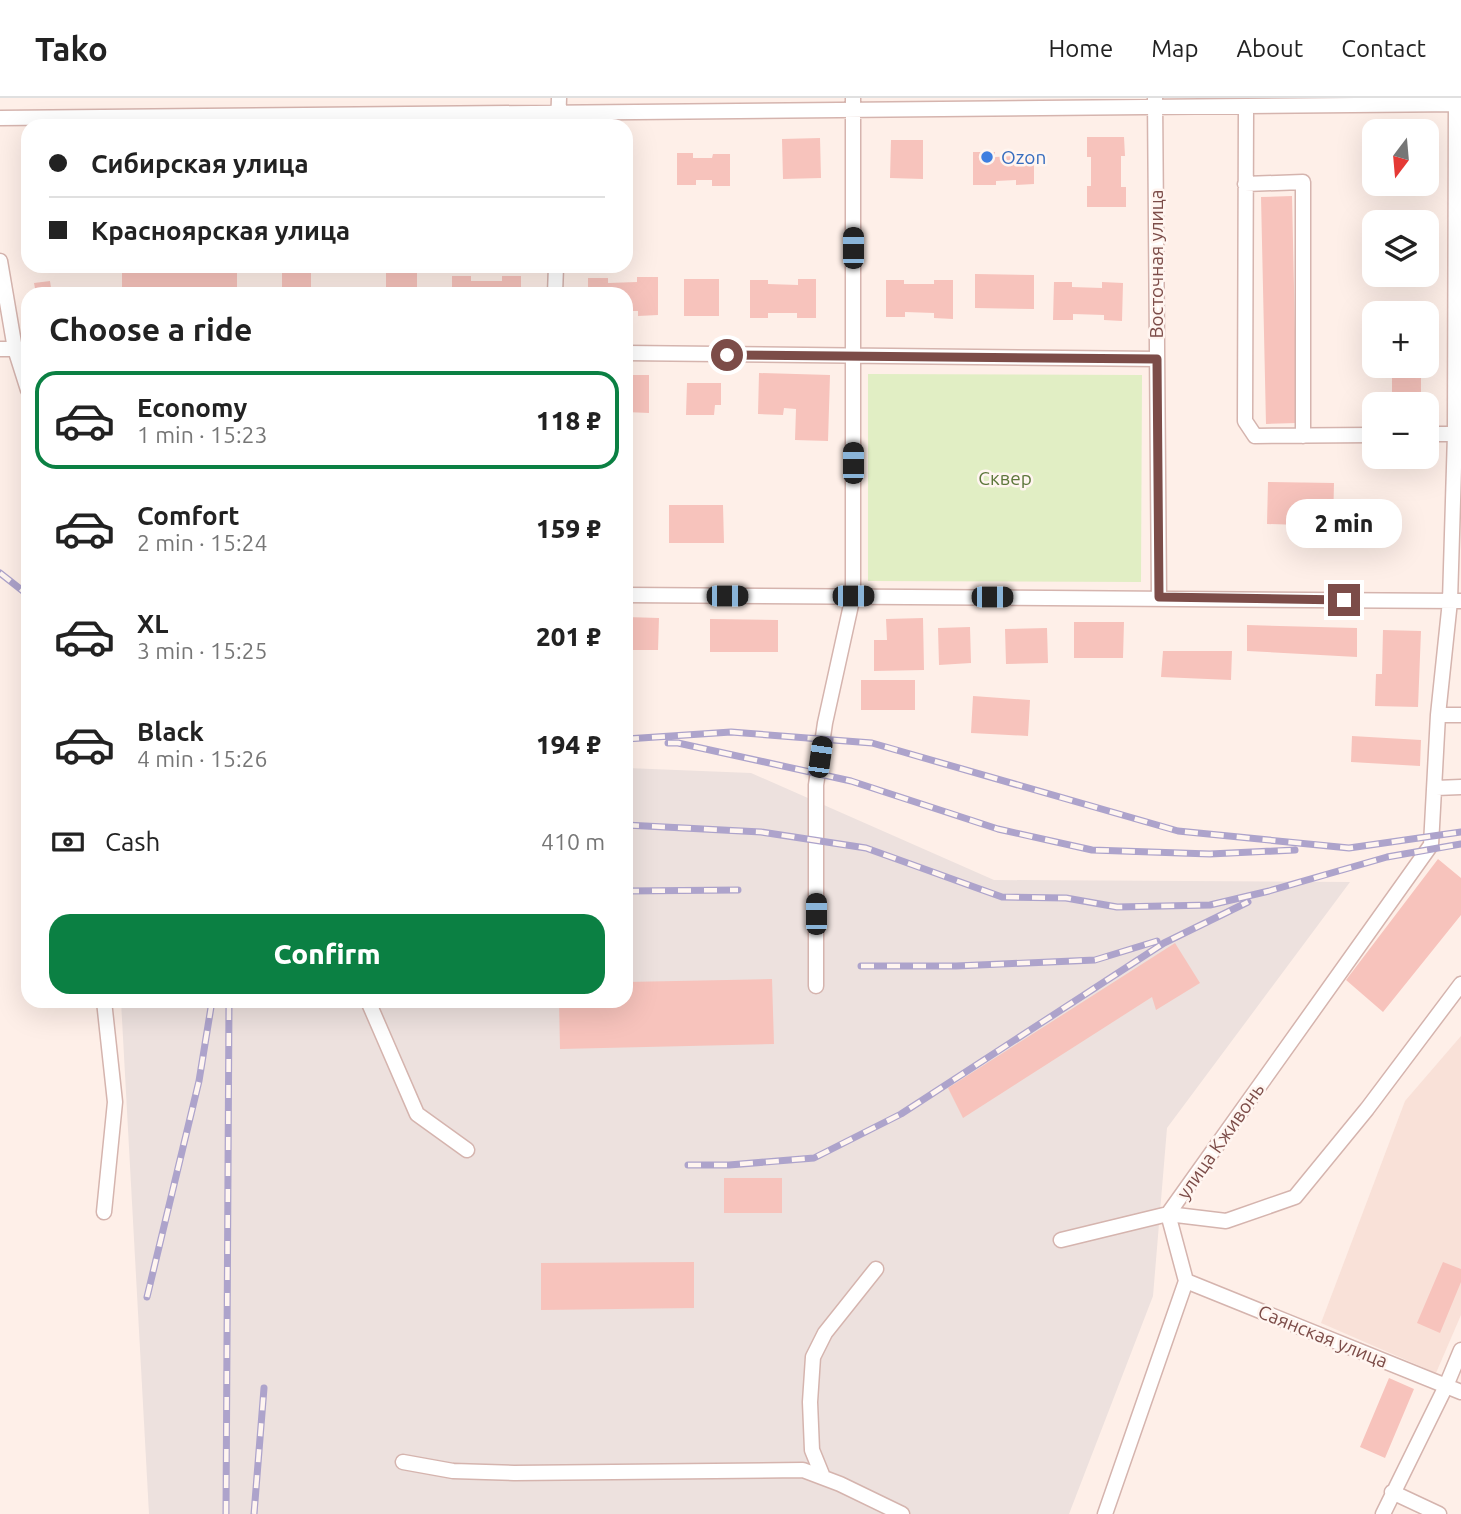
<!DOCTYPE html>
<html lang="en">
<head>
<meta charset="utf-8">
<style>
  :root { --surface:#fff; --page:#f2f2f2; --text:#222; --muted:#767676; --line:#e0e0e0; --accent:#0b8043 }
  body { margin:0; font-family:Ubuntu,sans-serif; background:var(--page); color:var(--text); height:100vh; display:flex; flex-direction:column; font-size:26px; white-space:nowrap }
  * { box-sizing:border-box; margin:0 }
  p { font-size:23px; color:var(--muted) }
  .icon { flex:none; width:38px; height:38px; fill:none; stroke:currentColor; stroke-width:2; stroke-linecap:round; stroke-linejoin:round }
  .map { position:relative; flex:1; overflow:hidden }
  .panel { position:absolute; left:21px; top:189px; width:612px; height:721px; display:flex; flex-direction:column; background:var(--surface); border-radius:21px; box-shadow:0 7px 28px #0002 }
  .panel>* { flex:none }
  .hud { position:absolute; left:21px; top:21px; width:612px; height:154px; border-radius:21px; box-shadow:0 7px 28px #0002; display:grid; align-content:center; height:154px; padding:0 28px; background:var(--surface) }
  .needle { width:46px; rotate:196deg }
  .controls { position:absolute; left:1362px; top:21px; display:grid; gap:14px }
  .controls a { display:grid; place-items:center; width:77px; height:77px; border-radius:14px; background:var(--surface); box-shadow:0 7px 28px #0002; font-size:35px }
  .end { position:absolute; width:32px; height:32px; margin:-16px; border:9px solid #7c4c48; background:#fff; box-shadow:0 0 0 4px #fff }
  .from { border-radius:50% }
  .bubble { position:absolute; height:49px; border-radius:21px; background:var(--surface); box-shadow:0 7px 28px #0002; font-size:23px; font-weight:800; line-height:49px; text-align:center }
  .car { position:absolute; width:21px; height:42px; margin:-21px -10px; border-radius:9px; box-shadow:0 0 5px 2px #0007; background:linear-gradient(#222 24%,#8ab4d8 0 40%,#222 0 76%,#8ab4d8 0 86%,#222 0) }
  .hud b { display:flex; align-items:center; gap:24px; height:66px; font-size:26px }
  .hud b+b { border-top:2px solid var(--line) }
  .hud i { width:18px; height:18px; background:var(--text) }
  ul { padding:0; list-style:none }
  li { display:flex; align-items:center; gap:21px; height:98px; margin:0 14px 10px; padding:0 14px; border:4px solid transparent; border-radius:21px }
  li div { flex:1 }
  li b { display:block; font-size:26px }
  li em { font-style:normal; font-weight:800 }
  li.active { border-color:var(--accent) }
  li>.icon { width:63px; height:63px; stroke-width:1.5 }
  h2 { padding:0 28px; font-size:32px; line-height:84px }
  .pay { display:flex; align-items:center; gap:18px; height:77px; padding:0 28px; font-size:26px }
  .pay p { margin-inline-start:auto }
  .button { display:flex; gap:14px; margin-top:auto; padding:14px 28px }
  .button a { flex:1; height:80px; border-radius:21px; background:var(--accent); color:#fff; font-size:28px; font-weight:800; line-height:80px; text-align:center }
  header { display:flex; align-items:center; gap:42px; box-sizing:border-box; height:98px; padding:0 35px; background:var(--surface); border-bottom:2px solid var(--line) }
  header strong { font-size:33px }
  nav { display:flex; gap:38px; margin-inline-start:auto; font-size:24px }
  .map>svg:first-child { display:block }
  .residential { fill:#f9e1d8 }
  .industrial { fill:#ede1de }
  .green { fill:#e1eec4 }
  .building { fill:#f7c3bc }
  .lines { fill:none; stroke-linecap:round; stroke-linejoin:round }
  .minor-casing { stroke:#d5b4ae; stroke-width:17 }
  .minor { stroke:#fff; stroke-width:14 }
  .rail-casing { stroke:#ada3cb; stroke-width:7 }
  .rail { stroke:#fff5f0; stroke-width:4.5; stroke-dasharray:13; stroke-linecap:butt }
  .route { stroke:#7c4c48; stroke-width:9 }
  .shop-dot { fill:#3f7fe0; stroke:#fff5f0; stroke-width:2.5 }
  .labels { text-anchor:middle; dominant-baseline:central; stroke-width:5; stroke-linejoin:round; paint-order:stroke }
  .shop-label { font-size:19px; fill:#366cbe; stroke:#fff5f0; text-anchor:start }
  .street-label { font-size:19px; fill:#7c4c48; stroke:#fff5f0 }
  .park-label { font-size:19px; fill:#5c763a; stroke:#fff5f0 }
</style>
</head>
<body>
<header>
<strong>Tako</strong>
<nav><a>Home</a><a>Map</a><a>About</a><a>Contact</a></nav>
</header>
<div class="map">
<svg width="1461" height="1416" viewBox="0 0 1461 1416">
  <rect width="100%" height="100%" fill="#feefe8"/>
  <path class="residential" d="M1461,938v279l-25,58 -115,-50 84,-222z"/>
  <path class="industrial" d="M627,670l124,5 243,107 356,2 -183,246 -14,168 -84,218h-920l-28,-513h505z"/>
  <path class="green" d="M868,276l274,1 -1,207 -273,-1z"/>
  <path class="building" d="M626,35h4v42h-4z
    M1087,39h37l1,19h-4v31h5v20h-39v-21h4v-29h-4z
    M820,40l1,40 -38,1 -1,-40z
    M891,42h32v39l-33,-1z
    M973,54h22v5l20,-1v-3l19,-1v32l-18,1v-5l-20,1v4h-23z
    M677,55h16v5h19l1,-4h17v32h-18v-6h-16v5h-19z
    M1292,98l5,227 -31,1 -5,-227z
    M122,168h115v28h-115z
    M282,168h29v28h-29z
    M386,168h31v28h-31z
    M975,176l59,1v34l-59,-1z
    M452,178h19v5h31v-5h19v18h-69z
    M637,179h21v38l-20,1v-5h-12v-17h-38v-16h20v5l29,-1z
    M684,181h35v37h-35z
    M798,181h18v39h-19v-5h-29v5h-18v-38h18v4l30,1z
    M886,182h18v4h30v-4h19v39l-19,-1v-5l-29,-1v5h-19z
    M50,183l2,13h-16l-2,-11z
    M1054,184h18v5l30,1v-6l21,1 -1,38 -18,-1v-5l-31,-1v6h-20z
    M1392,268h29v26h-29z
    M759,275l71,2 -2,66 -33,-1 1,-31 -12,-1 -1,7 -25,-1z
    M626,277h23v38l-23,-1z
    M687,285h34v22h-6l-1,10h-28z
    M1268,384l66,1 -1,43 -66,-2z
    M669,407h54l1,38h-55z
    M626,519l33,1 -1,32h-32z
    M923,520l1,52 -50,1v-31h13l-1,-21z
    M710,521l68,1v32h-68z
    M1074,524h50l-1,36h-49z
    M1247,527l110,3v29l-110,-6z
    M970,529l1,36 -32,2 -1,-37z
    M1047,530l1,35 -42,1 -1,-35z
    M1383,532l38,1 -3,76 -43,-1 1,-32h6z
    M1163,553h69l-1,29 -70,-3z
    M861,582h54v30h-54z
    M973,598l57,4 -2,36 -57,-3z
    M1352,638l69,4 -1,26 -69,-4z
    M1438,761l23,19v37l-78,97 -37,-32z
    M1175,845l25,40 -44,27 -4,-13 -189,121 -15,-30z
    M772,881l2,65 -214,5 -1,-48h67v-19z
    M724,1080h58v35h-58z
    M694,1164v46l-153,2v-47z
    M1443,1164l18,7v13l-21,51 -23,-10z
    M1389,1280l25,11 -29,69 -25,-11z"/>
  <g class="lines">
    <g class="minor-casing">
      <path id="minor" d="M1155,0l4,499
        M1246,9l-1,314 10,15 119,-1
        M0,20l1461,-14
        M558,28l1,-28
        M1245,86l58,-2v254
        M0,163l15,88 13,41
        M555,196l1,-28
        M0,251h28
        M626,255l531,6
        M1426,336h29
        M626,497l835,6
        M1438,617h23
        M1436,690l25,-1
        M816,888v-201l9,-62 28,-127v-498
        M368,903l49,113 50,36
        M104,1114l11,-110 -11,-101
        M1061,1142l107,-26 58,7 69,-24 72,-88 94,-125
        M1186,1183l275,111
        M403,1364l50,9 61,2 289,-3 37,14 62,30
        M823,1379l-11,-27 -2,-48 3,-45 12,-24 51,-64
        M1392,1394l47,22
        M1105,1416l81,-233 -18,-67 263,-369 7,-130 12,-114 5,-167 1,-336
        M1383,1416l63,-128 15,-36"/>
    </g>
    <use href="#minor" class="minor"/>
    <g class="rail-casing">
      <path id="rail" d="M0,475l28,22
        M626,641l105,-7 141,11 306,88 171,17 112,-16
        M668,645h10l173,38 147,48 94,21 118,4 85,-4
        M626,727l135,7 105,16 136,49 64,1 51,9 93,-2 59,-14 118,-34 74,-13
        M626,793l112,-1
        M861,868h95l139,-6 62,-19
        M688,1067h41l85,-7 87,-44 263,-171 84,-41
        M147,1199l52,-216 13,-80
        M226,1416l3,-513
        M254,1416l10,-126"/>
    </g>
    <use href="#rail" class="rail"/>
  </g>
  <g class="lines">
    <path class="route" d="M727,257l430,4 2,238 185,3"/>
  </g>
  <circle class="shop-dot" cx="987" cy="59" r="7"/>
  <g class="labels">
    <g class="shop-label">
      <text x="1001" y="59">Ozon</text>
    </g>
    <g class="street-label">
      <text transform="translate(1156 166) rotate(-90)">Восточная улица</text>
      <text transform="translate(1220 1043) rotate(-55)">улица Кживонь</text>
      <text transform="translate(1323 1238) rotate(22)">Саянская улица</text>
    </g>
    <g class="park-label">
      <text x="1005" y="380">Сквер</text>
    </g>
  </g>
</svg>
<div class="controls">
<a><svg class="needle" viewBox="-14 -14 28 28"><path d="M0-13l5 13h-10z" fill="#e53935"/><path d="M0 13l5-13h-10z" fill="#767676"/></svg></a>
<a><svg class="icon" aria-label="layers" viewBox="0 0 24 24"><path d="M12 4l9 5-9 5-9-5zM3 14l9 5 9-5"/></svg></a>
<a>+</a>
<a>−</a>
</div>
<i class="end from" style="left:727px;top:257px"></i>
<i class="end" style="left:1344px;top:502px"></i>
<div class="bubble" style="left:1286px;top:401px;width:116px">2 min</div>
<i class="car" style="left:853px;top:150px;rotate:0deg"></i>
<i class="car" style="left:853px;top:365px;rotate:0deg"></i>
<i class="car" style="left:727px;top:498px;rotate:90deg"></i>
<i class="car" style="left:853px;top:498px;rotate:90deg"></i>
<i class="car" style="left:992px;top:499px;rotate:90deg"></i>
<i class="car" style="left:820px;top:659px;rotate:8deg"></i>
<i class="car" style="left:816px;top:816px;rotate:0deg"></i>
<div class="hud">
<b><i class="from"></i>Сибирская улица</b>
<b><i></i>Красноярская улица</b>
</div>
<section class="panel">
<h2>Choose a ride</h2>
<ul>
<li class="active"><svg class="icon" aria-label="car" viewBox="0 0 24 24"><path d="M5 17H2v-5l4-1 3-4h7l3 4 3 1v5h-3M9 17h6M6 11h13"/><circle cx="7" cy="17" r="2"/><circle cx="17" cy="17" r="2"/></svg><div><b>Economy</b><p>1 min · 15:23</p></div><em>118 ₽</em></li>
<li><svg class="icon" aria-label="car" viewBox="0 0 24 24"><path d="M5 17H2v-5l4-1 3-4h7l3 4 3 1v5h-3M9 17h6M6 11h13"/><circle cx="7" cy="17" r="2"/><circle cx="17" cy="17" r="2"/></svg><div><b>Comfort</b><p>2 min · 15:24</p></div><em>159 ₽</em></li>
<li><svg class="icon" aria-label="car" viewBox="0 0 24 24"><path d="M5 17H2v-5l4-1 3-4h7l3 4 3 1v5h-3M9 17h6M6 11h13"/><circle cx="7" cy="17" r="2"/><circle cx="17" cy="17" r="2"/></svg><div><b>XL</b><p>3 min · 15:25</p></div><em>201 ₽</em></li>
<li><svg class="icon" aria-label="car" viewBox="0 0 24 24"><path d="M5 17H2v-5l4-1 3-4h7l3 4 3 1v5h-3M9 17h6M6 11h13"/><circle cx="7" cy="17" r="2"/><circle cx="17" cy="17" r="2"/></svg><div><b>Black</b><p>4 min · 15:26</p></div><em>194 ₽</em></li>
</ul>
<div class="pay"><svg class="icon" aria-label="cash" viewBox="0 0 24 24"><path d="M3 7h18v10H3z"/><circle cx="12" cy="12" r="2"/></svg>Cash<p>410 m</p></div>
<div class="button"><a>Confirm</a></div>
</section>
</div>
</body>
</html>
